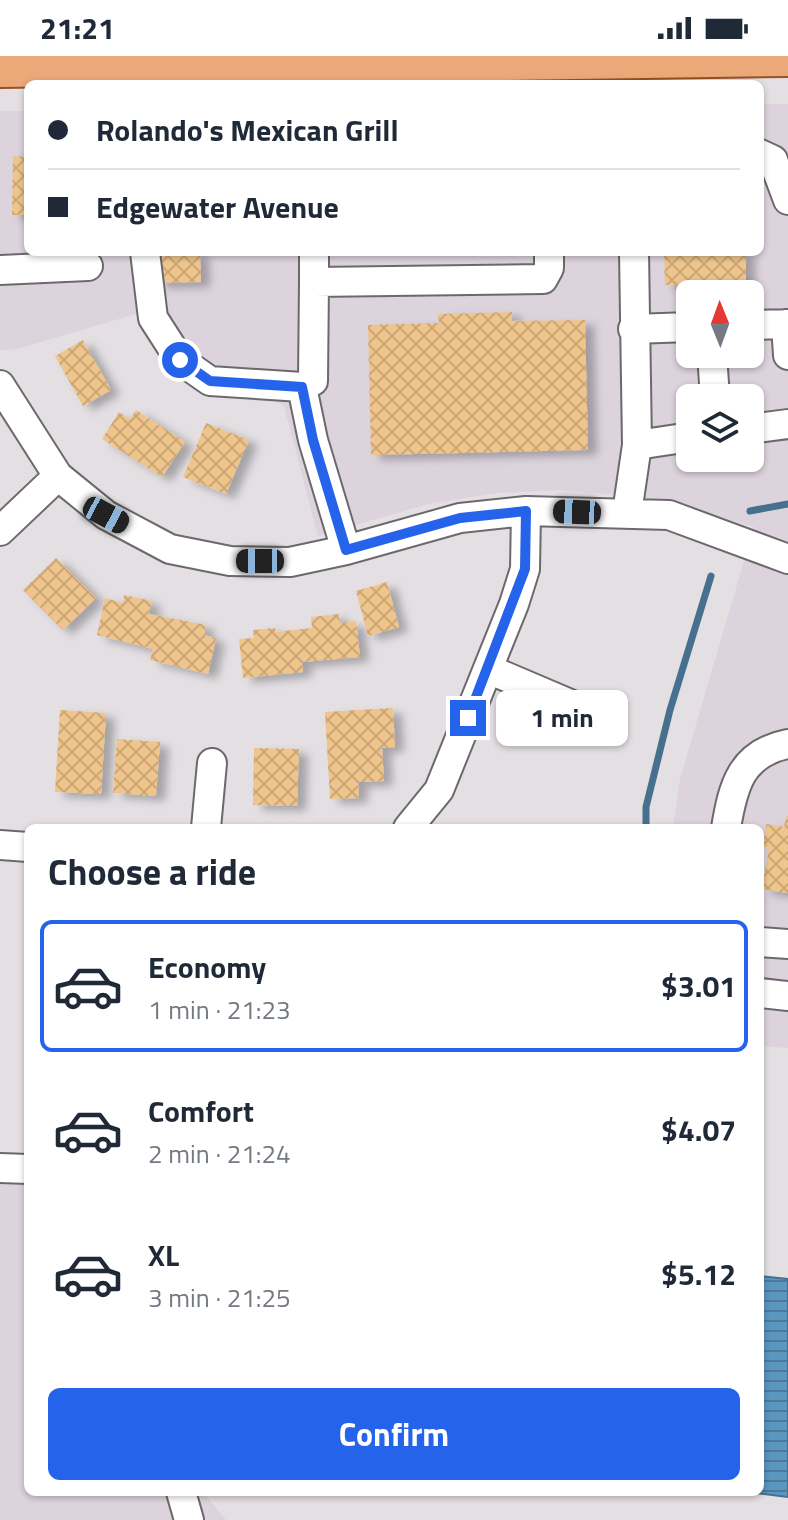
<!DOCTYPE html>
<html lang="en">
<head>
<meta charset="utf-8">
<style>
  :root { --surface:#fff; --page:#f6f6f7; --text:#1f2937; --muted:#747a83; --line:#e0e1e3; --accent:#2563eb }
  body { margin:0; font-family:"Titillium Web",sans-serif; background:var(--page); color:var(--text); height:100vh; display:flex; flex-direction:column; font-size:30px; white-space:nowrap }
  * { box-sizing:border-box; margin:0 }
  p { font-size:26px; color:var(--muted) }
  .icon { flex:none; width:44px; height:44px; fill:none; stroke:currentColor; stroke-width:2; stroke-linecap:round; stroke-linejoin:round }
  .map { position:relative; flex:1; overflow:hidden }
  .panel { position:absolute; left:24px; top:768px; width:740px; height:672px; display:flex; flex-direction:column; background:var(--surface); border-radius:12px; box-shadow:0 2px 6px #0004 }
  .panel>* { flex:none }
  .banner { position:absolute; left:24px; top:24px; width:740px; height:176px; border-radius:12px; box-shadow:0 2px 6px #0004; display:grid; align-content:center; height:176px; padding:0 24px; background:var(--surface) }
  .needle { width:52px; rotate:359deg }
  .controls { position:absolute; left:676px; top:224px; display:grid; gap:16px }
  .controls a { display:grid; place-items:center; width:88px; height:88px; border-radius:12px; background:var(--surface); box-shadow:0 2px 6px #0004; font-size:40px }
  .end { position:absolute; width:36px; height:36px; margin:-18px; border:10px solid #2563eb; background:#fff; box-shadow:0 0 0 4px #fff }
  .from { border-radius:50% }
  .bubble { position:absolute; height:56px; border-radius:12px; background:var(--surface); box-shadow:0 2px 6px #0004; font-size:26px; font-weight:700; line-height:56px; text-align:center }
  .car { position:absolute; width:24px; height:48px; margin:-24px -12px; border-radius:10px; box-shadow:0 0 6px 2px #0007; background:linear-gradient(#222 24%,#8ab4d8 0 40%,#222 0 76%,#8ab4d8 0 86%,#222 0) }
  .banner b { display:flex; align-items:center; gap:28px; height:76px; font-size:30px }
  .banner b+b { border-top:2px solid var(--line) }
  .banner i { width:20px; height:20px; background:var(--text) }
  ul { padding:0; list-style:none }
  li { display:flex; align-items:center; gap:24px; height:132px; margin:0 16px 12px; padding:0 8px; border:4px solid transparent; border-radius:12px }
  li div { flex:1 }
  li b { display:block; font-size:30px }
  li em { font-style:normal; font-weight:700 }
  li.selected { border-color:var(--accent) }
  li>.icon { width:72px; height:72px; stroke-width:1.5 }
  h2 { padding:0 24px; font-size:36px; line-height:96px }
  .primary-button { display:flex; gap:16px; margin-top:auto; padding:16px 24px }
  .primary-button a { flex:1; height:92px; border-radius:12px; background:var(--accent); color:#fff; font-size:32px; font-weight:700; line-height:92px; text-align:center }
  .status { display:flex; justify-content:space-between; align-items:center; height:56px; padding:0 40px; background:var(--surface); direction:ltr }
  .status svg { height:22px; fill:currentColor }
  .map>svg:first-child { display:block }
  .built { fill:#dcd3dd; fill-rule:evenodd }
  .water { fill:url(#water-rules); stroke:#46708d; stroke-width:2 }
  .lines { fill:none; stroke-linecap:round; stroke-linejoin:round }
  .stream { stroke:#46708d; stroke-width:7 }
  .building { fill:url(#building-cross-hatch); filter:url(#shadow) }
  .minor-casing { stroke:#6c696c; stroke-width:32 }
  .major-casing { stroke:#98511f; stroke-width:38 }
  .minor { stroke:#fff; stroke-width:28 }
  .major { stroke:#eba97a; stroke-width:34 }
  .route { stroke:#2563eb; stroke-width:10 }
</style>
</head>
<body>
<div class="status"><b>21:21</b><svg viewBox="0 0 49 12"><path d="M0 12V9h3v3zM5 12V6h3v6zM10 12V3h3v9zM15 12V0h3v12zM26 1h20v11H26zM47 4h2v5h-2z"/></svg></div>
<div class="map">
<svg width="788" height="1464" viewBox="0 0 788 1464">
  <defs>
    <pattern id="water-rules" width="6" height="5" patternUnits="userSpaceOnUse" patternTransform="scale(2)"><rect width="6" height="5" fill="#5a96bf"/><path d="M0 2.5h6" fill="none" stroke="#4a799a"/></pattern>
    <pattern id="building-cross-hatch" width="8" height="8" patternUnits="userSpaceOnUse" patternTransform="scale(2)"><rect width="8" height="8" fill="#efc58b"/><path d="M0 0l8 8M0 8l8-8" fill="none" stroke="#cca877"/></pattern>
    <filter id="shadow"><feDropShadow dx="9" dy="5" stdDeviation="4" flood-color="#0004"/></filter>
  </defs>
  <rect width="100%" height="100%" fill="#e3dfe3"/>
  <path class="built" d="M760,48h28v944l-28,-2v-218h-87l7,-49 74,-252 -95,-28 -98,-9 -64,3 -69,11 -110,32 -34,-130 -7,-4 -39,-5 -45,-15 -29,-24 -28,-44 -119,35 -17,1v-239h28v141h732zM690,238h60v60h-60zM690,342h60v60h-60z
    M0,1096l28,1v339h175l23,28h-226z"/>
  <path class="water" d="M760,1220l28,3v218l-40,-5h12z"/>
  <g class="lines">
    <path class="stream" d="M750,455l38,-7
      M646,772v-21l24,-97 41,-134"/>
  </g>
  <path class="building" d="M13,100l15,1v58h-16z
    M156,196h44l1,30 -44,1z
    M664,196h82v32l-81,1z
    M512,256v9l73,-1 3,130 -217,5 -3,-130 71,-2 -1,-9z
    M83,284l28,50 -28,16 -28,-50z
    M136,354l49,32 -23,35 -60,-38 17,-27 11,7z
    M206,367l43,17 -23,54 -43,-17z
    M56,502l40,40 -33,32 -40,-40z
    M387,526l12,45 -31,9 -12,-45z
    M124,539l28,6 -3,13 57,11 -2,10 12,3 -8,36 -58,-14 3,-11 -56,-14 8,-37 18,5z
    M339,558l1,9 16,-2 4,36 -58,5 1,10 -60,6 -4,-39 15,-1 -1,-8 22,-2 1,4 36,-4 -1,-11z
    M393,652l2,39 -13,1 2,33 -26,1 1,16 -29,1 -5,-87z
    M60,654l46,3 -5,81 -46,-2z
    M117,683l43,3 -4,54 -43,-3z
    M254,692l45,1 -2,57 -44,-1z
    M786,760h2v77l-26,-4 7,-42h-6l3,-23 18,3z"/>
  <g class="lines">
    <g class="minor-casing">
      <path id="minor" d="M760,98l13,6 15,40
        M145,196l8,66 27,42 30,21 92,6 11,-6 1,-99 229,-3 6,-11v-16
        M634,196l3,193 53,-8
        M0,214l88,-4
        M314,226v-30
        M786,268l2,31
        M750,269l38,-1
        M633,273l57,-2
        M712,298l3,44
        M0,329l58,91 48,39 64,34 60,12 60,1 56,-12 114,-32 66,-7 143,4 119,44
        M302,331l11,53 33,110
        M750,373l38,-5
        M627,457l10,-68
        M0,475l58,-55
        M488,613l82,35
        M206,772l6,-65
        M408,772l31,-38 75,-186 11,-35 1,-58
        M726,772c7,-42 15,-75 62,-84
        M0,789l28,2
        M760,886l28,2
        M760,937l28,3
        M0,1112l28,1
        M181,1436l8,28"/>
    </g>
    <g class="major-casing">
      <path id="major" d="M0,14l788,-11"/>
    </g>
    <use href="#minor" class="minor"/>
    <use href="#major" class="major"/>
  </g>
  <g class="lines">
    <path class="route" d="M180,304l30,21 92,6 11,53 33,110 114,-32 66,-7 -1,58 -57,149"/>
  </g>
</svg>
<div class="controls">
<a><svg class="needle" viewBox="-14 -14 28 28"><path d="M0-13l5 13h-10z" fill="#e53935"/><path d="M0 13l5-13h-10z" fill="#747a83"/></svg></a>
<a><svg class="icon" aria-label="layers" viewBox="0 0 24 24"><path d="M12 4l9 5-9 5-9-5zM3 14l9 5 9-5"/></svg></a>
</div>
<i class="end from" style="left:180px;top:304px"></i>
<i class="end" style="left:468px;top:662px"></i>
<div class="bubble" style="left:496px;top:634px;width:132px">1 min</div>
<i class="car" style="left:577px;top:456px;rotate:272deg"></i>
<i class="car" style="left:106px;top:459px;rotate:118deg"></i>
<i class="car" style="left:260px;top:505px;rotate:270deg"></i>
<div class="banner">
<b><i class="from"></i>Rolando's Mexican Grill</b>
<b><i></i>Edgewater Avenue</b>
</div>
<section class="panel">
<h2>Choose a ride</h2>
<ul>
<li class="selected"><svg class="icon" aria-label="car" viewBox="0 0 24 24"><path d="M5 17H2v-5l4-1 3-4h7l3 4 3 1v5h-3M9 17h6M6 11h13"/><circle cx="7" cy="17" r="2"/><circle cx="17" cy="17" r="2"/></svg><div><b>Economy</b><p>1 min · 21:23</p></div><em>$3.01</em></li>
<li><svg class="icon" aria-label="car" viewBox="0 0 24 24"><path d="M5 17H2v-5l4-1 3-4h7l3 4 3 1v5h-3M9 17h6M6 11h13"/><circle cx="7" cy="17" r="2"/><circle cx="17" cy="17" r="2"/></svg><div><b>Comfort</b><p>2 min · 21:24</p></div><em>$4.07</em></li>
<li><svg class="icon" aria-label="car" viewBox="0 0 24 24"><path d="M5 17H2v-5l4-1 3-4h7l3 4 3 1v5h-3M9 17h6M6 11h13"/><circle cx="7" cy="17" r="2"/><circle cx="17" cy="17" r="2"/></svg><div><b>XL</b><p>3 min · 21:25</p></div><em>$5.12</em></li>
</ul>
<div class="primary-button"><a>Confirm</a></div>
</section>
</div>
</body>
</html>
